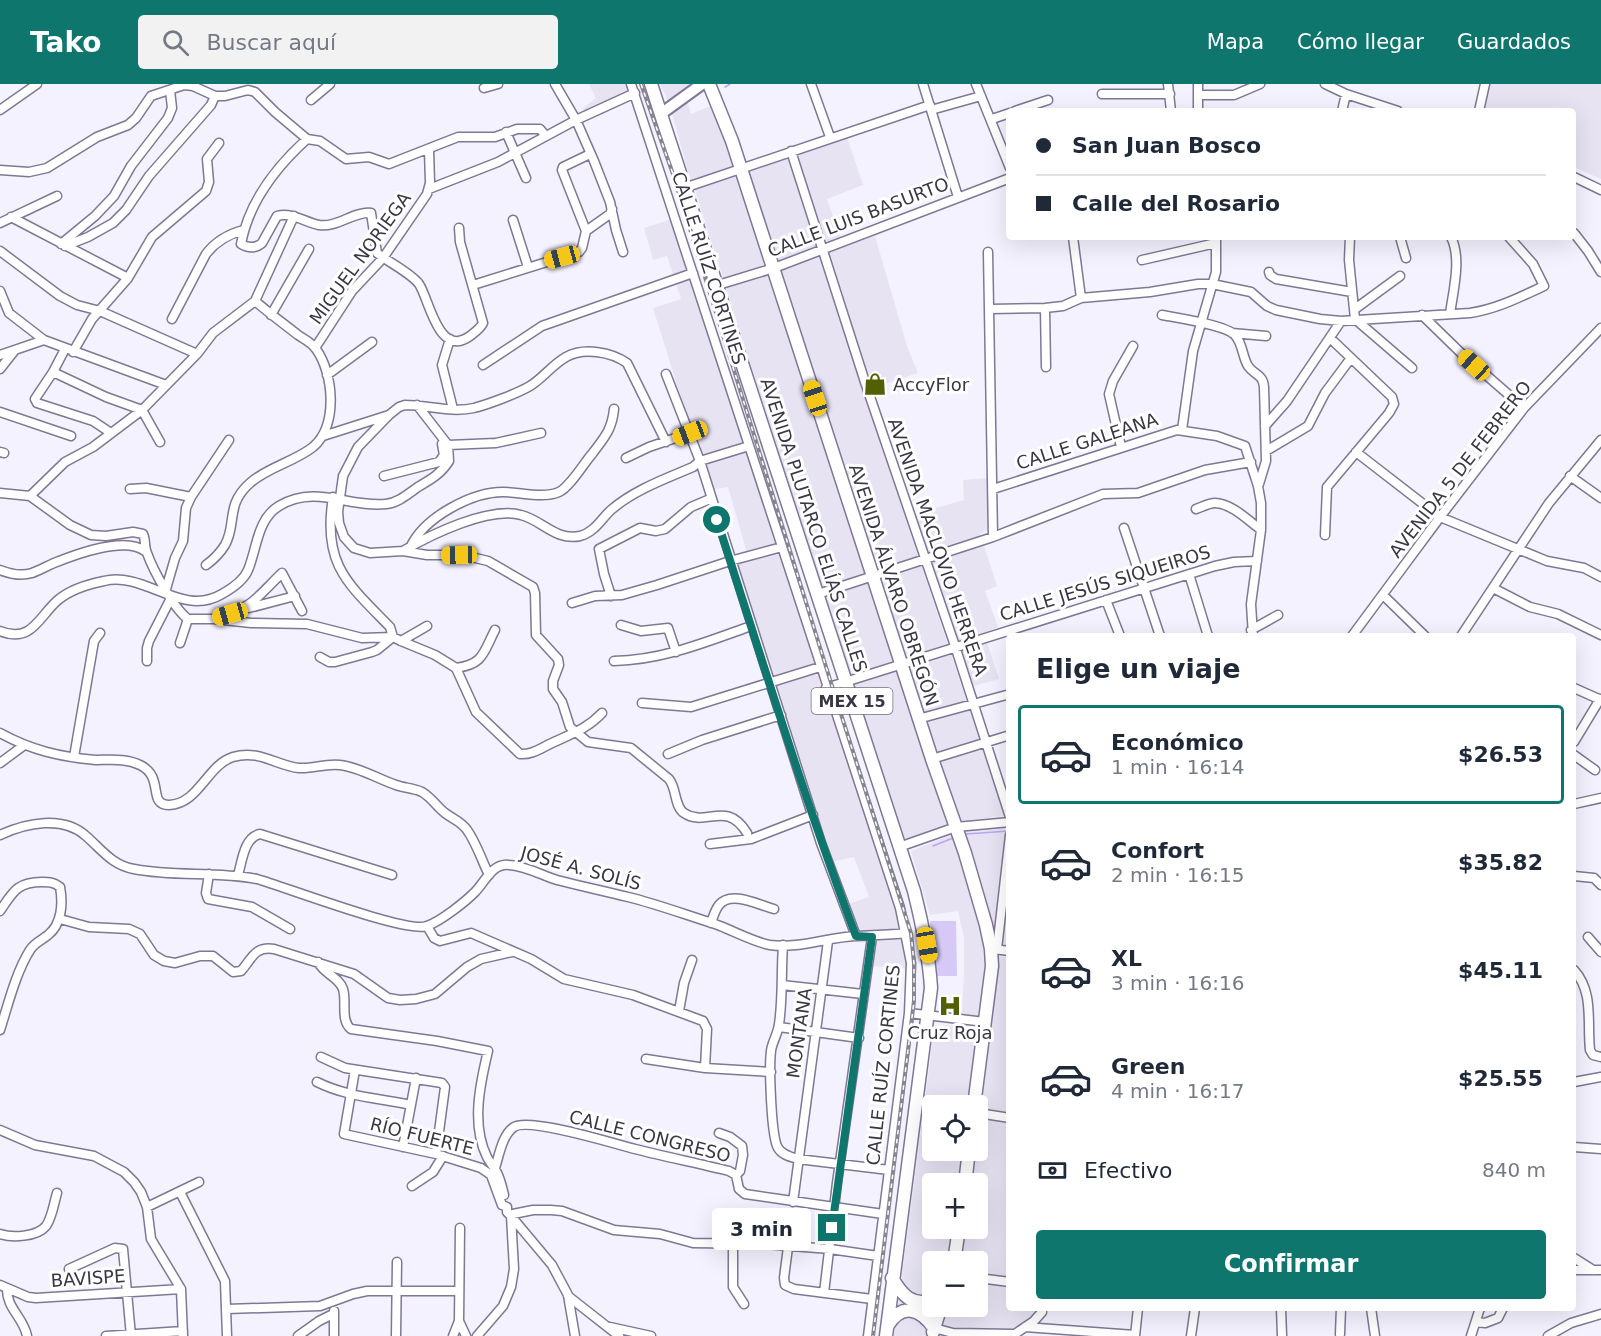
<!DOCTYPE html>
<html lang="es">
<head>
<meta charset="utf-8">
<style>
  :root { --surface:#fff; --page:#f2f2f3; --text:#1f2937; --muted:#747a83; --line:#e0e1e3; --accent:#0f766e }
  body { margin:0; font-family:"DejaVu Sans",sans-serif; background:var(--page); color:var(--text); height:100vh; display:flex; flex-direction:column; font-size:22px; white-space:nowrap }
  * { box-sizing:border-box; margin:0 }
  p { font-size:20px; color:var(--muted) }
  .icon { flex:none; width:33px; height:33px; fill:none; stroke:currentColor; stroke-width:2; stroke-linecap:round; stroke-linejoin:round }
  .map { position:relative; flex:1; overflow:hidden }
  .panel { position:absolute; left:1006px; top:549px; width:570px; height:678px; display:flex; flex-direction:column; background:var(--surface); border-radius:6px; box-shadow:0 6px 24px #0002 }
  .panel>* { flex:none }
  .banner { position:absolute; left:1006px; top:24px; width:570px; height:132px; border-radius:6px; box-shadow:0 6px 24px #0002; display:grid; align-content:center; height:132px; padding:0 30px; background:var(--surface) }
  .buttons { position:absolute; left:922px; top:1011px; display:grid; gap:12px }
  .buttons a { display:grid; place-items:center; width:66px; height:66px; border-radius:6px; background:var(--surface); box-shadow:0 6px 24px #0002; font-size:30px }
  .end { position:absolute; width:27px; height:27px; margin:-14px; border:8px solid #0f766e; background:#fff; box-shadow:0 0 0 3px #fff }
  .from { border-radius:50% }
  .bubble { position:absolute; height:42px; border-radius:6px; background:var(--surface); box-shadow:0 6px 24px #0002; font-size:20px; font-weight:700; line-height:42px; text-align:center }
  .car { position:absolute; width:18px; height:36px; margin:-18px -9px; border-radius:8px; box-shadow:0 0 4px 2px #0007; background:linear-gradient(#f5c518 24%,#345 0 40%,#f5c518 0 76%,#345 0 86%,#f5c518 0) }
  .banner b { display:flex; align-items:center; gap:21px; height:57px; font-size:22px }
  .banner b+b { border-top:2px solid var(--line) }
  .banner i { width:15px; height:15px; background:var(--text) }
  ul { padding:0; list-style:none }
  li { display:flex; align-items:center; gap:18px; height:99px; margin:0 12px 9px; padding:0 18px; border:3px solid transparent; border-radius:6px }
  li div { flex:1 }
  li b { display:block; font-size:22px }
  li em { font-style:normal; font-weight:700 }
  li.on { border-color:var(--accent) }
  li>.icon { width:54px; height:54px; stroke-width:1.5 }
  h2 { padding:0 30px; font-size:27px; line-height:72px }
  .pay { display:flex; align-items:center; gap:15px; height:66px; padding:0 30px; font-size:22px }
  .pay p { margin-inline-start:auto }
  .button { display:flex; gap:12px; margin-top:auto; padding:12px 30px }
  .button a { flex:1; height:69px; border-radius:6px; background:var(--accent); color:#fff; font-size:24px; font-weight:700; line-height:69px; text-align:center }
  header { display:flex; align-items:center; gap:36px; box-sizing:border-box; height:84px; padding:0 30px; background:var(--accent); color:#fff }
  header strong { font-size:28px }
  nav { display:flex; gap:33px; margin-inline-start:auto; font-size:21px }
  .search { width:420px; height:54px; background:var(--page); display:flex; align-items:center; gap:15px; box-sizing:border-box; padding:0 21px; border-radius:6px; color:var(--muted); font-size:22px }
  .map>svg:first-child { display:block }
  .built { fill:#e7e3f3; fill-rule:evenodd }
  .green { fill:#d6c9f6 }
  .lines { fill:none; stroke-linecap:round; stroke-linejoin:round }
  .stream { stroke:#bca4f1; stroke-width:1.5 }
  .minor-casing { stroke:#7f7794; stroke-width:11 }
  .major-casing { stroke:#7f7794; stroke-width:14 }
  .highway-casing { stroke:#7f7794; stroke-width:15 }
  .minor { stroke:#fff; stroke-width:8 }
  .major { stroke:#fff; stroke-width:10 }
  .highway { stroke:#fff; stroke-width:12 }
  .rail-casing { stroke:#888592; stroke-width:4 }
  .rail { stroke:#fff; stroke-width:1.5; stroke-dasharray:4.5; stroke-linecap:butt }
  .route { stroke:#0f766e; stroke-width:8 }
  .labels { text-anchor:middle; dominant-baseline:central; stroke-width:6; stroke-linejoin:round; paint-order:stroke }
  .shield { fill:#fff; stroke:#75737c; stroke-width:1.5 }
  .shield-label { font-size:16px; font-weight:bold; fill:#3a3744 }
  .street-label { font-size:18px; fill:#3a3744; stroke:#fff }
  .poi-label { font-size:18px; fill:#3a3744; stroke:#fff; text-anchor:start }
</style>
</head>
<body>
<header>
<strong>Tako</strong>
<div class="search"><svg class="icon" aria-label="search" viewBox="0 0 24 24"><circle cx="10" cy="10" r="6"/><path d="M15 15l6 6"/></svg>Buscar aquí</div>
<nav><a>Mapa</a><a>Cómo llegar</a><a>Guardados</a></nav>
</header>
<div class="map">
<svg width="1601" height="1252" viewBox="0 0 1601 1252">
  <rect width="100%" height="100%" fill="#f5f2ff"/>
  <path class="built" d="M589,0h38l4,8 -46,21 -2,-5 13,-10z
    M660,0h34l-9,8 6,22 22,-9 21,61 -43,16 -22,-79z
    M1489,0h112v95l-27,-12v-56h-91z
    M847,53l16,48 -36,14 17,48 31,-11 32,110 11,27 -55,18 142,425 -43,5 -59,21 -208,-652z
    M672,135l22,76 32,91 170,523 10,44 1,16 -35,-3 3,-35 -13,2 -14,-29 21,-7 -15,-40 -22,5 -97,-298 14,-4 -21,-73 -18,3 -57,-182 28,-9 -14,-43 -14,4 -9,-32z
    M988,394v52l-8,4 17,52 -12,5 13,36 -14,6 15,46 -26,7 -59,-172 50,-14 -1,-20z
    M1009,743v129l-11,-2 -1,2 13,2v350h28v3l-24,20 -10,5h-110l40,-306 12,-5 15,2 3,-52v-37l-6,-27 -28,4 -19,-64 52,-21zM933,1022h45v44h-45zM933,1100h45v44h-45zM933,1178h45v44h-45z"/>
  <path class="green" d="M930,837h26l1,55h-21z"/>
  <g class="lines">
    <path class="stream" d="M725,3l5,-3
      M1446,433l26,-35
      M1399,495l43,-56
      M1357,552l27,-36
      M966,750l43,-3
      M933,762l20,-8"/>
    <g class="minor-casing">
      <path id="minor" d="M555,0l21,36 18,41 16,41 6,28 7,22
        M631,0l269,824 11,55 -2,50 -41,323
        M811,0l19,53
        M923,0l35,113
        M976,0l34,84
        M1168,0l3,27
        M1325,0l21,10 52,17
        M484,4l14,-4
        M1102,10h68
        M1198,11h36l26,-11
        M311,16l19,-16
        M0,26l37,-26
        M931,26l50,-14
        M1015,27l33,-11
        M1198,27v-27
        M1342,27l4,-17
        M1479,27l6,-27
        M992,35l18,-6
        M506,48l20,46
        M307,55c-31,28 -58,62 -66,105 7,4 14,5 21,-1l15,-27c16,-4 27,6 42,9 18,3 35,-14 52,-12l6,40c11,9 34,20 42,31 10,14 19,75 51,52 5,-4 10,-7 13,-13l-23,-81 -1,-14
        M791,67l74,231 90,264 55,171
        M0,86l29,2 18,-4 50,-31 31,-12 8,-7 15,-22 33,-11 9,1 22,10h10l23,-6 7,2 20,20 32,27 13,2 26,18 23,-2 20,7 69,-27h37l22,-8h23l6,7
        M1574,93l27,13
        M687,103l243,-82
        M429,105l69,-27 78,-42 59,-27
        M11,133l117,61
        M513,136l15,47
        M0,139l57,-27
        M586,147l-24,-61 1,-3 27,-13
        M1574,149l14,18 13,21
        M1073,153l8,61
        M1350,153l-1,23 6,59 57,49
        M1400,153l6,21
        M61,160l34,-28 19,-20 17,-30 37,-48 4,-10 -2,-18
        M65,162l23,-9 25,-14 13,-13 23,-34 62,-71 4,-9
        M0,167l60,45 17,9 23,6 97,43
        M988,168l5,285
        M1142,176l74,-17
        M1269,188l1,3 6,4 76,13
        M473,201l106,-33 3,-4 4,-17 24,-17 2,-5
        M718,201l56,-17 236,-90
        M0,207l9,22 35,27 122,45
        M255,217l39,-85
        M1045,224l1,59
        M989,225l56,-1 18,-2 18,-8 69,-6 48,-8h14l39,8 16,14 9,4 44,9 21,2 129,-8c27,-4 50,-16 74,-27l-11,-22 -24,-27
        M1355,225l45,-33
        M1450,230c3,-23 12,-55 1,-77
        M271,231l38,-66
        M1162,231c16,3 63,10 73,20 8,9 7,21 13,31 6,9 15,8 16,21l2,74 -7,23
        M1422,231l40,39 62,54
        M172,235l34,-65c10,-13 22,-20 38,-24
        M1232,249l34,3
        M450,255l-8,26 11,44
        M315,264l37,-57 31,-33 44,-64 3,-11 -1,-33
        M65,265l-12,23 -18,27 2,4 56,18 18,12
        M73,268l19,-33 36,-41 24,-41 54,-46 3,-9 -2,-23 12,-16
        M0,271l44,-15
        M483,281l59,-39 151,-53
        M0,285l15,-19
        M53,288l53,25 36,13 18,32
        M666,290l34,87 121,382 35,93
        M327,291l45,-33
        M0,328l71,24
        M389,331l-31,32 -15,29 -5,36 1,11 5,14 10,11 16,5 33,-2 24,4h36l25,6 45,26 2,6 1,42 22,24 1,6 -6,16v8l9,13 8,25 18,15 43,6 38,31c8,10 5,27 15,34 22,15 42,-14 63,20
        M1265,342l22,-25 54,-80
        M1182,346l11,-79 23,-79v-35
        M323,352l66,-21 10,-8 6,-2c22,0 46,8 69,3 15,-4 42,-14 56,-22 13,-8 22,-21 36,-29 18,-10 45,-5 61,6l39,79
        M448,361l48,-2 45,-10
        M1121,363l-12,-53 4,-13 20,-35
        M1266,367l42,-25 17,-33 26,-35
        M0,368l4,1
        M1356,368l84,65 107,44 37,7 17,9
        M626,374l23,-11 41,-14
        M384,392l55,-14 5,-7 -2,-11
        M1570,392l31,22
        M130,405l16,-1 45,9
        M993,405l184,-59 40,6 28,10 13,40 3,17v27l-10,74 2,32
        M0,409l30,3 40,29 21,10 15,1 27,-4 10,2c3,6 1,13 4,19 6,17 27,56 41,66h26l37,4 56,1 55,14 31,-1 8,4 34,14 21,13 20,44 44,42c12,1 21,-6 32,-11 19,-9 35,-14 50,-30
        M30,412l35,-34 28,-15 49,-37 55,-56 16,-21 42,-32c14,12 29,23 43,34 6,4 14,8 18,14 18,25 22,77 -3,98 -19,15 -45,20 -63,36 -25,22 -13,41 -25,62 -5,8 -12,15 -19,20
        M1196,425c6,-2 13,-6 19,-6 16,0 34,18 46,27
        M1124,444l36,108
        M1325,451l2,-48 62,-74 5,-9 -2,-7 -62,-59
        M411,462c14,-29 61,-54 92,-54 17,0 40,7 56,0 11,-5 25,-29 33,-38 12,-16 20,-24 22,-45
        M403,467c27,-16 86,-45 118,-36 21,5 34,26 59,21 15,-4 21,-17 31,-26 23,-20 54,-31 82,-43l7,-6 49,-15
        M0,486c10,4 22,6 32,3 8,-3 15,-7 22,-10 22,-9 71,-27 91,-12
        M1189,490l19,62
        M1493,504l37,19 28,7 43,21
        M166,505l9,-31 8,-17 3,-33 5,-11 38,-57
        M818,510l175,-57 110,-43 35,-1 67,-23 46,-8
        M1383,511l42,41
        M611,512l-7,-22 -5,-25 41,-21 16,3 9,-2 26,-22 19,-8
        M1106,516l14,36
        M572,519l23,-7 27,-1 35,-10 73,-24 52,-14
        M249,524l46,-12
        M217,534c37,-11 39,-20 65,-45l20,38
        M621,541l20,6 27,-3 8,24
        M1251,546l27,-15
        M0,547c32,13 39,-15 58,-31 13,-11 31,-16 46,-19 41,-10 78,37 118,13 9,-5 22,-14 26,-24 9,-21 9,-51 31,-64 37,-22 70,2 107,-2 12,-1 22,-10 32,-17 12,-7 23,-13 31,-26l-1,-16 -31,-40
        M1352,552l88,-119 84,-109 77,-80
        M1461,552l88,-133 52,-63
        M401,557l26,-15
        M180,559l8,-24
        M320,573l9,5h6l37,-10 5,-2 16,-13 -3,-10c-43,-44 -68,-63 -57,-130
        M147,577v-13l2,-7 22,-43
        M614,577c49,-1 92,-19 137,-35
        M456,584c28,-4 27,-15 39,-38
        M826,604l389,-122 19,-4 23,-1
        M1574,604l27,12
        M642,619l49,4 129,-40
        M918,635l92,-25
        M0,649c31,17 60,24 96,27 15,0 30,-2 44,5 25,12 7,40 29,40 30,-1 38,-40 64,-48 26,-8 44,9 66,11 14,1 27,-5 41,-3 19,2 38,14 56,20 8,3 18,3 26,7 9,5 15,15 23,21 8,6 17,9 22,17 9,12 15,31 22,45
        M1574,658l26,-43
        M668,670l34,-14 79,-25
        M1574,671l21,15
        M74,673l20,-116 6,-8
        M932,675l78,-24
        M0,679l23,-17
        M1574,720l27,-6
        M0,751c26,-12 63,-20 86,1 16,14 26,29 48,33 40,8 82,2 123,10 28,8 151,55 170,47 14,-5 38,-24 48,-34 10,-10 17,-29 34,-27 17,1 32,10 48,15 23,6 47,11 71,17 29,7 58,18 87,27 17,6 38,18 55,21 29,4 58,-8 86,-9 17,-1 33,-1 50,-3
        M710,760l41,-5 62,-24
        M899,763l57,-20 54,-5
        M209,790l-3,19 2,6 44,8 38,22
        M238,791c4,-13 6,-38 22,-41l132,41
        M1574,792l20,2 7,7
        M0,827c13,-19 17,-29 42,-29 7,0 12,0 18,5 3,16 2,37 -12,48 -6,5 -14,8 -18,15 -14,22 -22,55 -30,80
        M60,835l29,8 40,2 11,5 14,21 10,6 11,2 25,-7h13l20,16 8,-1c11,-12 13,-25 33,-22l80,25 34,24 12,2 16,-1 19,-5 32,-27 14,-8 31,-7
        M711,839c2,-6 4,-13 8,-18 12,-15 40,0 55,4
        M427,842l7,12 6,3 31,-8 60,26 33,20 69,16 70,26 4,8 -2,39
        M1588,853l13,15
        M783,861c-2,27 0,53 -4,79 -1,10 -7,18 -8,27 -2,15 0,86 7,97 4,7 13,9 20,11l91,11
        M992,865l18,2
        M997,865l13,-114
        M318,878c6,12 21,15 25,27 4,13 -3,31 8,40l86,12 51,10c-8,33 -17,74 -1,106 2,4 5,8 8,12 5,8 7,17 9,26
        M1574,886c20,22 13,52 16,80l3,5 8,2
        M782,901l81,9
        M679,927l5,-28 8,-23
        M909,929l76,9
        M779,943l80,11
        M321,973l24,11 97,15 3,4 -9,67
        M646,975l59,9 66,4
        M355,986l-11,64 92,20 45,14 10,7 11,30 5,2v5l4,4 3,53 -3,18 -8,19 -26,30
        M317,998c30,15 62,16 94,23
        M1574,998l27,-5
        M978,1029l32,5
        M0,1046l35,15 59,11 30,16 10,10 7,10 6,15 4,32 30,50 2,47
        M719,1049l11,4 12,9 1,9 -3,16 -4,4
        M403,1063l13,-69
        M1574,1063l27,2
        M495,1084c4,-12 7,-33 19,-41 15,-10 101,17 121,22 31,8 62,14 94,22l7,4 3,14 6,5 138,20
        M412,1102l21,-14 10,-16
        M180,1108l45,89 2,55
        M793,1118l35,-261
        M147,1123l52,-25
        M0,1150c12,4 37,3 46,-8 6,-8 8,-23 11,-33
        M733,1159v44l11,17
        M788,1163l-4,31 1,7 9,4 78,10
        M1574,1174l19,12
        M69,1185l46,-21 8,1 8,87
        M1574,1186h27
        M978,1194l32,4
        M0,1201l28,12 8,1 145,-9
        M7,1204c-1,20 17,30 20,48
        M824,1209l13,-110 35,-246
        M568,1212l51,40
        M1281,1224l1,28
        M1371,1224l4,28
        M227,1225l93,-3 33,-12 14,-3h92
        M334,1227v25
        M459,1237l7,15
        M1476,1238l9,1 13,-5 5,-10
        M610,1243l41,9
        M1025,1243l110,8
        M934,1244l19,5 61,1
        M1340,1250l1,-26
        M106,1252l77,-5
        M298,1252l21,-15 14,-7
        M396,1252l1,-74
        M453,1252l6,-15 1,-93
        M575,1252l-7,-41 -16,-30 -41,-49 2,-2 20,-4h18l11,1 52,19 46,4 33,9 72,1 65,5 48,7
        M1012,1252l22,-15 8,-9
        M1135,1252l3,-28
        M1191,1252l4,-28
        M1471,1252l9,-28
        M1548,1252l23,-13 30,-9"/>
    </g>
    <g class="major-casing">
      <path id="major" d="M662,29l40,-29"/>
    </g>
    <g class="highway-casing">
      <path id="highway" d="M651,0l263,807c8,32 15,63 17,97l-45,348
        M709,0l23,57 200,618 33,94 21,72 5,24 1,17 -18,140
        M965,1100l4,-34
        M954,1178l5,-34
        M892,1194c10,17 20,29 41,22
        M888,1241c14,-22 32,-17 46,3
        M933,1248l8,-26"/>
    </g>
    <use href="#minor" class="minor"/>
    <use href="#major" class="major"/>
    <use href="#highway" class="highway"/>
    <g class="rail-casing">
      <path id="rail" d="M641,0l32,90 159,512 79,247 3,30v38l-41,335"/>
    </g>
    <use href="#rail" class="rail"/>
  </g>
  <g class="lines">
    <path class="route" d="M717,436c45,139 87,279 139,416l16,1 -40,291"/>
  </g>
  <defs>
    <g id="shop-bare" transform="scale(1.8)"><path d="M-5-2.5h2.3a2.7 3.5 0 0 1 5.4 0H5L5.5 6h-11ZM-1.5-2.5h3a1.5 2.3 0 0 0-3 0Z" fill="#535f00" stroke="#fff" stroke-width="2.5" paint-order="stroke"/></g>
    <g id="hospital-bare" transform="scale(1.8)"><path d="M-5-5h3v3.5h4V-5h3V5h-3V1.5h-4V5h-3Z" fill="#535f00" stroke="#fff" stroke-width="2.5" paint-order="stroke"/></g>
  </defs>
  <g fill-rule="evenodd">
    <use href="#shop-bare" x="875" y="300"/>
    <use href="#hospital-bare" x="950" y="922"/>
  </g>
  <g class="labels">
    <rect class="shield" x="811.5" y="604" width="81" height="26" rx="4.5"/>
    <g class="shield-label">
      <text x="852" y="617">MEX 15</text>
    </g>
    <g class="street-label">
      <text transform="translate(858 133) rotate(-21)">CALLE LUIS BASURTO</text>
      <text transform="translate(360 174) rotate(-54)">MIGUEL NORIEGA</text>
      <text transform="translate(709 184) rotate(72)">CALLE RUÍZ CORTINES</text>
      <text transform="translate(1087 357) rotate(-18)">CALLE GALEANA</text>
      <text transform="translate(1460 385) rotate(-52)">AVENIDA 5 DE FEBRERO</text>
      <text transform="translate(814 441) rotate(72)">AVENIDA PLUTARCO ELÍAS CALLES</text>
      <text transform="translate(938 463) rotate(71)">AVENIDA MACLOVIO HERRERA</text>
      <text transform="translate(1105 499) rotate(-17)">CALLE JESÚS SIQUEIROS</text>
      <text transform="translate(894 501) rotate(72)">AVENIDA ÁLVARO OBREGÓN</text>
      <text transform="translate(581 784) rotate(15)">JOSÉ A. SOLÍS</text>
      <text transform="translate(799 949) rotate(-82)">MONTANA</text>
      <text transform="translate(883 981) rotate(-84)">CALLE RUÍZ CORTINES</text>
      <text transform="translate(422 1052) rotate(14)">RÍO FUERTE</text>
      <text transform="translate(650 1052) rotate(14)">CALLE CONGRESO</text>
      <text transform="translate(88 1194) rotate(-4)">BAVISPE</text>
    </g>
    <g class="poi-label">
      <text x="893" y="300">AccyFlor</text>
      <text x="950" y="948" text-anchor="middle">Cruz Roja</text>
    </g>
  </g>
</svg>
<div class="buttons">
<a><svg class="icon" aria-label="locate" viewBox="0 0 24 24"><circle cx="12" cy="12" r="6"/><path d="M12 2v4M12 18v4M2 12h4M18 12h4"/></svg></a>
<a>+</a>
<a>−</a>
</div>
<i class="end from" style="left:717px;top:436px"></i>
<i class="end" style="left:832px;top:1144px"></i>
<div class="bubble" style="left:712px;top:1124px;width:99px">3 min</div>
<i class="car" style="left:562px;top:173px;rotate:255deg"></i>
<i class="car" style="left:1474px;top:281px;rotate:312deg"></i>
<i class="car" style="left:815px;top:314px;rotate:342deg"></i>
<i class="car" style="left:690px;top:349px;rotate:249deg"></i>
<i class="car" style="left:459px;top:471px;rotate:269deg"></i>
<i class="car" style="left:230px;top:530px;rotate:254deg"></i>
<i class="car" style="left:927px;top:861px;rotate:170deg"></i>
<div class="banner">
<b><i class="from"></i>San Juan Bosco</b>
<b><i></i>Calle del Rosario</b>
</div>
<section class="panel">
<h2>Elige un viaje</h2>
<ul>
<li class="on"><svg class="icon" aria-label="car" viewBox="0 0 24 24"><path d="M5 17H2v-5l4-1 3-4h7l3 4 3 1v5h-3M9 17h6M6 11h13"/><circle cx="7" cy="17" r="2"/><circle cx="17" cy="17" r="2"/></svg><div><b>Económico</b><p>1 min · 16:14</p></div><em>$26.53</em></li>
<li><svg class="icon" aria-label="car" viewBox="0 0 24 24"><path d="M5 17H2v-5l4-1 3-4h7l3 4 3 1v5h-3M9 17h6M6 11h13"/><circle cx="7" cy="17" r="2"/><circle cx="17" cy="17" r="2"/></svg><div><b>Confort</b><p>2 min · 16:15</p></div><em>$35.82</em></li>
<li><svg class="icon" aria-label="car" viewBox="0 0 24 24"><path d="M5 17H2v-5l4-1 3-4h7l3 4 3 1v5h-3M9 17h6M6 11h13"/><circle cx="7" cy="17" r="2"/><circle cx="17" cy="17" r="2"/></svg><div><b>XL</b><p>3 min · 16:16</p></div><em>$45.11</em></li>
<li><svg class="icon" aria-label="car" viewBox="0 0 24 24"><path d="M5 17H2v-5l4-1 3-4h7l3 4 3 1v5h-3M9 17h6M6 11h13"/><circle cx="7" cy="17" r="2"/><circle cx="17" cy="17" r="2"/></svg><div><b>Green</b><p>4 min · 16:17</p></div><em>$25.55</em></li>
</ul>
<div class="pay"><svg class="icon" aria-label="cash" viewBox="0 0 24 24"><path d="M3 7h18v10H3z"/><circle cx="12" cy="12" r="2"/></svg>Efectivo<p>840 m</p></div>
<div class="button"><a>Confirmar</a></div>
</section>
</div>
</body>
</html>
